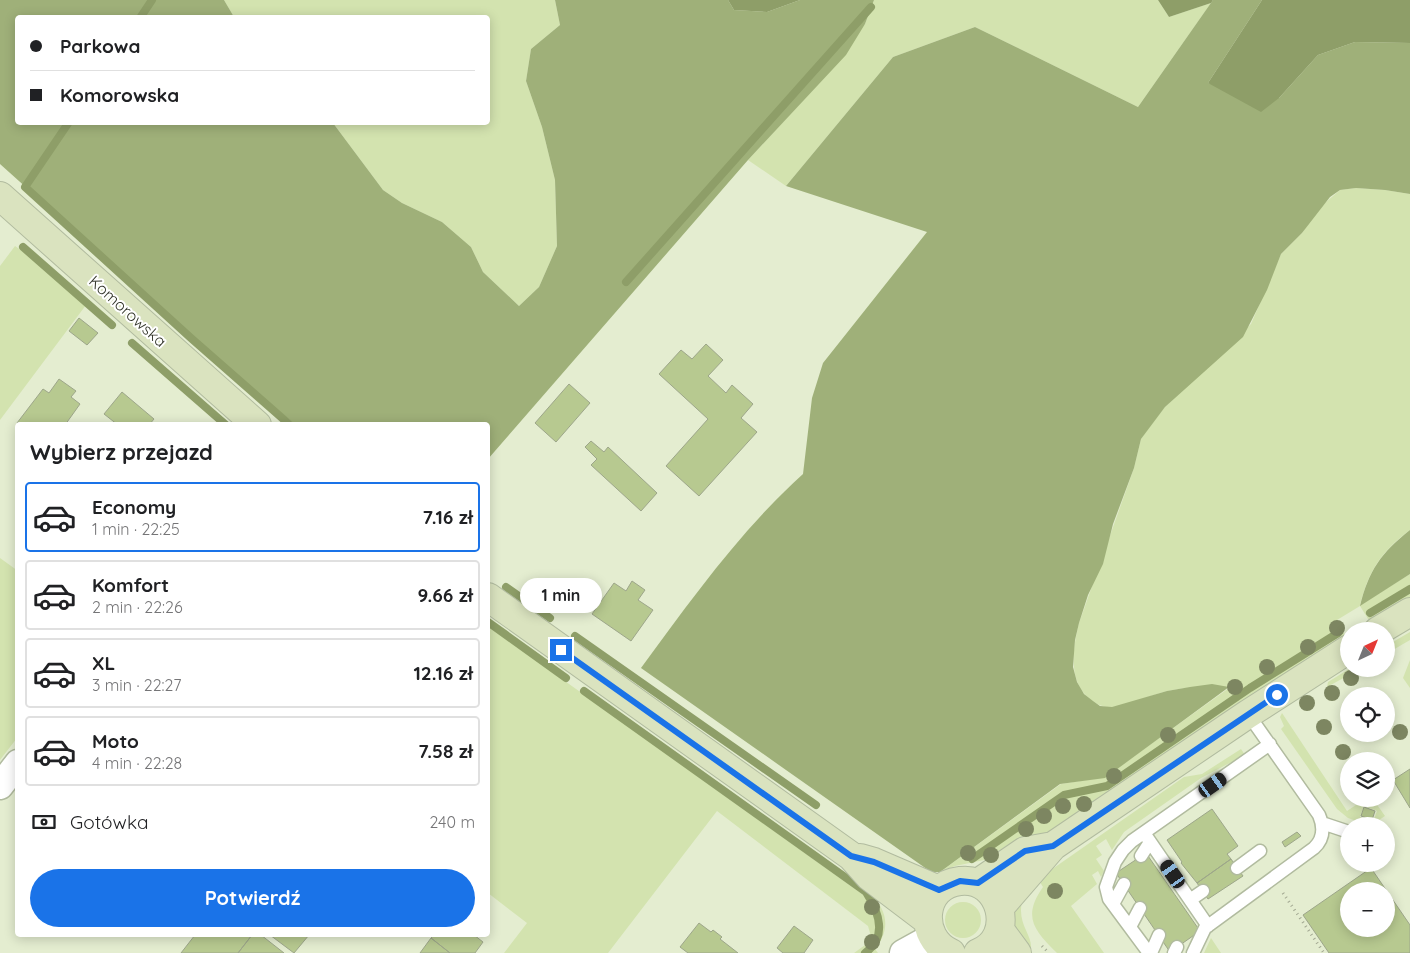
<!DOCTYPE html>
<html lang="pl">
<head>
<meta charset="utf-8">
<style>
  :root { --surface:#fff; --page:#f6f6f6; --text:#202124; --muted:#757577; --line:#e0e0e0; --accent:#1a73e8 }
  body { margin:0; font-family:Quicksand,sans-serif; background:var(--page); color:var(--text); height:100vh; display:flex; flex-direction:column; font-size:19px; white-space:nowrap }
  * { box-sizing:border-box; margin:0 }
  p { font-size:16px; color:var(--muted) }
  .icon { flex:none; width:28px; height:28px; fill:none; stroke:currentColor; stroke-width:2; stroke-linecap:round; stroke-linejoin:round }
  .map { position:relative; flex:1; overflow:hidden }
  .side { position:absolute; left:15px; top:422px; width:475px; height:515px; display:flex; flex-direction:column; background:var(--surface); border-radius:5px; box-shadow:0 2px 12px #0003 }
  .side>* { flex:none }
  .banner { position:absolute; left:15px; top:15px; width:475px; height:110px; border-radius:5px; box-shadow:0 2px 12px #0003; display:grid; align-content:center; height:110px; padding:0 15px; background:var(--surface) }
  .needle { width:32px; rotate:43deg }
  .controls { position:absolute; left:1340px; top:622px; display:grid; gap:10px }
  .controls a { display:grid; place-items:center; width:55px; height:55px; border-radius:50%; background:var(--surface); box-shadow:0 2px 12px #0003; font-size:25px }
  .end { position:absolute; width:22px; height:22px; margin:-11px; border:6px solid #1a73e8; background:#fff; box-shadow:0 0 0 2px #fff }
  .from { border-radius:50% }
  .bubble { position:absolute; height:35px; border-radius:18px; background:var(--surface); box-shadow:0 2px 12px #0003; font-size:16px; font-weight:800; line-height:35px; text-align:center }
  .car { position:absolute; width:15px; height:30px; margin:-15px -8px; border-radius:6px; box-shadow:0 0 4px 1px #0007; background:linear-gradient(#222 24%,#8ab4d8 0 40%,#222 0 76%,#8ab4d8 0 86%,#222 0) }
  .banner b { display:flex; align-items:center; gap:18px; height:48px; font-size:19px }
  .banner b+b { border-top:1px solid var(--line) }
  .banner i { width:12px; height:12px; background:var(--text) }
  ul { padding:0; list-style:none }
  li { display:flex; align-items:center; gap:15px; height:70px; margin:0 10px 8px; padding:0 5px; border:2px solid var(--line); border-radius:5px }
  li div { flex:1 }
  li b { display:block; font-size:19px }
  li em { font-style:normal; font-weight:800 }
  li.current { border-color:var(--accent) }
  li>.icon { width:45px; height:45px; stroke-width:1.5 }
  h2 { padding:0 15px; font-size:22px; line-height:60px }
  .pay { display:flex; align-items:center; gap:12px; height:55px; padding:0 15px; font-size:19px }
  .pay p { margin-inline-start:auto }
  .cta { display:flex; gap:10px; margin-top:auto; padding:10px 15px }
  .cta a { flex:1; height:58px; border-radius:30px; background:var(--accent); color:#fff; font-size:20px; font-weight:800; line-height:58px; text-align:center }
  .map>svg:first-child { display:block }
  .green { fill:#d3e3af; fill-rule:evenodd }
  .forest { fill:#9fb079 }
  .water { fill:#8e9e68 }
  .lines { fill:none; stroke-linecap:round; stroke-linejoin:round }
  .stream { stroke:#8e9e68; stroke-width:8 }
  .building { fill:#b7c990; stroke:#9da68a; fill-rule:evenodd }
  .lane-casing { stroke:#b1bb9f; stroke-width:15 }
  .street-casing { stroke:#b1bb9f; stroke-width:29 }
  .secondary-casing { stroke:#b1bb9f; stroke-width:30 }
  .path { stroke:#a2a892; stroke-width:3; stroke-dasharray:1 4; stroke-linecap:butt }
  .lane { stroke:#fff; stroke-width:12 }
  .street { stroke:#fff; stroke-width:26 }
  .secondary { stroke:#dae3bf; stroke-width:28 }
  .tree { fill:#7d8661 }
  .route { stroke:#1a73e8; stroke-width:6 }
  .labels { text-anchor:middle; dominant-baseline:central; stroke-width:4; stroke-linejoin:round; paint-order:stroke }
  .street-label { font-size:16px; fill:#32352a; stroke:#fff }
</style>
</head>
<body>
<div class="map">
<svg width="1410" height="953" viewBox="0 0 1410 953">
  <rect width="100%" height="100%" fill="#e4edd0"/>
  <path class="green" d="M224,0h331l5,25 -29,24 -5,32 16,46 13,53 2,66 -18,41 -20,19 -36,-34 -12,-25 -29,-25 -40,-19 -19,-13 -50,-67 155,-1v-104l-254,-1z
    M874,0h284l11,17 42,-14 -73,104 -163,-80 -82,30 -107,129 -38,-26 74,-80 43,-56z
    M1356,188l29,2 25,4v336c-29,22 -41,40 -50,75l50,-31v24l-40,24 -10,-16 -23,14 9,17 -279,187 -47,23 -4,-7 -32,20 -29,6 -15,6 121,-88 44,-7 124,-89c-21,-1 -41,-2 -61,3 -19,4 -36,14 -55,16 -8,1 -15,-2 -22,-7 -24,-18 -18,-52 -12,-77l55,-155 7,-29 8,-13 16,-19 86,-83 30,-70 21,-21 17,-25 21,-18z
    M15,246l16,11 55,48 -86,115v-154z
    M0,558l18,13 -1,167 -17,22z
    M488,626l377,270 8,-9 9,8 -6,5c13,16 12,33 -1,49l3,4h-24l18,-13 -4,-14 -151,-115 -109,142h-104l23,-30 -39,-30z
    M1410,632v8l-24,14v-8z
    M1410,660v28l-7,-10z
    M1349,669h11l-33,18 1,-5z
    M1282,713l65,98 18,-12h8l12,17 -15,10 -22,-8 -11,-9 -56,-80 3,-3 -4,-9zM1364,806l13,5 -4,11 -13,-5z
    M1241,749l4,6 -44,23 -77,54 -12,18 -6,-11 -10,7 6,9 -6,4 8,12 -3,6 -3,-6 -6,4 5,9 -26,22 33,47h-47c-23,-23 -35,-36 -14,-66l-5,-8 146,-102 18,-3z
    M1022,901c-5,23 10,33 9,47l-6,5 -11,-24 1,-23z
    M945 920a18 18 0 1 1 36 0a18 18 0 1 1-36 0Z
    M1211,938l10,15h-17z"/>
  <path class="forest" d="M0,0h224l10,17 -216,1v104l315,1 50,67 19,13 40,19 29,25 12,25 36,34 20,-19 18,-41 -2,-66 -13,-53 -16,-46 5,-32 29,-24 -5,-25h173l6,10 33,2 33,-12h74l-9,24 -19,31 -98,105 -260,299v-34h-192l-53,-43 -243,-218z
    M1213,0h49l-54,83 71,15 39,-43 37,-13 55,1v151l-25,-4 -29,-2 -16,2 -10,7 -28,36 -21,21 -14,36 -24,47 -78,70 -24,32 -7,29 -21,56 -10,40 -15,31 -9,28 -4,17 -2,27 4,15 7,12 9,7 7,5 12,1 55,-16 23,-4 22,-3 17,3 -124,91 -45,6 -120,88h-9l-290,-204c50,-68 99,-137 162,-194l9,-76 11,-35 104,-131 -141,-46 107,-129 82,-30 163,80z
    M1410,530v44l-50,32c9,-36 21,-53 50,-76z"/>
  <path class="water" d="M728,0h72l-33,12 -33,-2z
    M1158,0h55l-2,3 -42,14z
    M1262,0h148v43l-55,-1 -37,13 -39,43 -18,14 -53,-29z"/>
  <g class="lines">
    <path class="stream" d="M140,18l12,-18
      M69,122l-44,65 167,152 98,86
      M23,247l89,78
      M626,282l245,-275
      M132,343l94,82
      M506,587l44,31
      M1370,613l40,-24
      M488,622l78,56
      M575,636l241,169
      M584,691l282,201c13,20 22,45 -1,61
      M972,859l92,-64 43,-9 143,-98 88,-55"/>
  </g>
  <path class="building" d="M79,318l19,15 -11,12 -18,-14z
    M706,344l17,16 -15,16 18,17 6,-8 21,19 -12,14 16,14 -58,64 -33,-30 42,-47 -49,-45 22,-24 11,9z
    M59,379l17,12 -5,6 9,7 -15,21h-45l-3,-2 26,-34 6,4z
    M569,384l21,19 -34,39 -21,-19z
    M122,392l32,27 -5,6h-31l-14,-11z
    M591,441l13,11 4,-5 49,46 -16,18 -50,-46 6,-6 -12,-12z
    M632,581l13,9 -7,10 15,10 -22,31 -39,-27 22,-31 12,8z
    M1410,769v39l-17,-28z
    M1364,807l11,4 -3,9 -11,-4z
    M1212,809l26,37 -11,8 4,5 -34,24 -16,-20 1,-1 -15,-22z
    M1297,832l4,4 -16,11 -3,-5z
    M1146,853l54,78 -30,21 -54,-79z
    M1231,859l12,17 -35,23 -11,-16z
    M1371,868l39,57v28h-81l-26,-38zM1349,891h37v38h-37z
    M699,923l12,9 2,-2 9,7 -2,2 18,14h-50l-8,-6z
    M794,926l19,14 -9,13h-21l-6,-5z
    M195,935h57l-14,18h-57z
    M252,935h9l23,18h-46z
    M270,935h39l-15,18z
    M434,935h40l9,7 -8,11h-25l-19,-15z
    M431,938l19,15h-30z"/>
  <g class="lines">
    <g class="lane-casing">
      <path id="lane" d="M1322,823l27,9
        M1144,833l64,93
        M1141,856l9,-14
        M1237,868l23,-17
        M1190,900l13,-9
        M1113,904l11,-20
        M1130,927l10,-19
        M1149,953l-40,-54 -3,-12 9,-25 8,-12 9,-9 138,-97
        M1151,953l8,-18
        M1174,953l3,-6
        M1193,953l12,-25 109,-80c10,-9 10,-21 5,-33l-71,-101"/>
    </g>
    <g class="street-casing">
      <path id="street" d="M0,786l18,-23
        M903,953l29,-16"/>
    </g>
    <g class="secondary-casing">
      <path id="secondary" d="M0,196l257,229
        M488,597l363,259 18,20 58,44
        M1378,631l32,-19
        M860,858l14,4 65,28
        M978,883l47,-32 28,-5
        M1000,907l53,-61 195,-132 101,-65
        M1000,930l17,23
        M951,953c-34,-15 -30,-68 9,-72 42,-5 57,57 18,72"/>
    </g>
    <path class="path" d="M1283,893l41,60
      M1042,946l7,7"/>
    <use href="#lane" class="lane"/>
    <use href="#street" class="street"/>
    <use href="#secondary" class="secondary"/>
  </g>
  <g class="tree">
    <circle cx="1337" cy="628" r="8"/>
    <circle cx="1308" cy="647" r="8"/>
    <circle cx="1267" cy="667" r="8"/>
    <circle cx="1351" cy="678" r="8"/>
    <circle cx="1235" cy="687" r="8"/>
    <circle cx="1332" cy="693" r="8"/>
    <circle cx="1307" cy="703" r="8"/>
    <circle cx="1324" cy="727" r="8"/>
    <circle cx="1400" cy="732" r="8"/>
    <circle cx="1168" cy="735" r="8"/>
    <circle cx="1343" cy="752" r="8"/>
    <circle cx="1114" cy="776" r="8"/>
    <circle cx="1084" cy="804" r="8"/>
    <circle cx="1063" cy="806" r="8"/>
    <circle cx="1044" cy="816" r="8"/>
    <circle cx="1026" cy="829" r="8"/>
    <circle cx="968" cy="853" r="8"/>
    <circle cx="991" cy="855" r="8"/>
    <circle cx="1055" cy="891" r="8"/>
    <circle cx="872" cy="907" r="8"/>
    <circle cx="872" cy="942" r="8"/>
  </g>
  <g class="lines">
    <path class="route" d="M561,650l290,206 23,6 65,28 21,-9 18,2 47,-32 28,-5 224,-151"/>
  </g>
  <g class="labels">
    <g class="street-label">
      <text transform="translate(128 311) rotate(42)">Komorowska</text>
    </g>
  </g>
</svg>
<div class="controls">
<a><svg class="needle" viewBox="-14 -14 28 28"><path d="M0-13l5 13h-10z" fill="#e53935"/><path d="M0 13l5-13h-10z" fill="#757577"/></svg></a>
<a><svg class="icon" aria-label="locate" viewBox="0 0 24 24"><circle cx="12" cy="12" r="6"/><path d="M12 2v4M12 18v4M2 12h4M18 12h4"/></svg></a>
<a><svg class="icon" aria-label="layers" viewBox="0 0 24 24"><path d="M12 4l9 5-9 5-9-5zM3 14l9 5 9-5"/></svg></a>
<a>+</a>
<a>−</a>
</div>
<i class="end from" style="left:1277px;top:695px"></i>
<i class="end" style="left:561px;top:650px"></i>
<div class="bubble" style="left:520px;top:578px;width:82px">1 min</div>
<i class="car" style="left:1213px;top:785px;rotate:55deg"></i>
<i class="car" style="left:1173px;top:874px;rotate:325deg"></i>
<div class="banner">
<b><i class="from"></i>Parkowa</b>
<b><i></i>Komorowska</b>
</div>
<section class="side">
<h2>Wybierz przejazd</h2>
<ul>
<li class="current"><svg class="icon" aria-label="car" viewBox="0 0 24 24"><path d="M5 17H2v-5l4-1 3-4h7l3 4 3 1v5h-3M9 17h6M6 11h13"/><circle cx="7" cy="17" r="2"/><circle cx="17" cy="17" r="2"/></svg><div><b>Economy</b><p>1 min · 22:25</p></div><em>7.16 zł</em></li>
<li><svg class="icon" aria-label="car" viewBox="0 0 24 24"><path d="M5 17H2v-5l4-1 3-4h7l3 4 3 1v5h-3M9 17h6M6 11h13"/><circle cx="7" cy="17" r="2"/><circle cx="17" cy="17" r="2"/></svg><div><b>Komfort</b><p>2 min · 22:26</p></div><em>9.66 zł</em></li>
<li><svg class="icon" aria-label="car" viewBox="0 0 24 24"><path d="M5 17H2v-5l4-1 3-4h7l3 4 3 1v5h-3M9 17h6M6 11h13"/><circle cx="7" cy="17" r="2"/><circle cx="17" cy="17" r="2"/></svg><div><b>XL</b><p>3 min · 22:27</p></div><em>12.16 zł</em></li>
<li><svg class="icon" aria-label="car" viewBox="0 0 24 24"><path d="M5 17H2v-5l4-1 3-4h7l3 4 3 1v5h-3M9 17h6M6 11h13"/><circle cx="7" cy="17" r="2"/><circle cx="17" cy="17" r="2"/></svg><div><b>Moto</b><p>4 min · 22:28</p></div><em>7.58 zł</em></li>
</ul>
<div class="pay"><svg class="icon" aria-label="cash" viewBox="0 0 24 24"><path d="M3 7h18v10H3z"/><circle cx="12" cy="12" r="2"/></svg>Gotówka<p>240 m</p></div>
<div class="cta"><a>Potwierdź</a></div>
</section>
</div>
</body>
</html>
